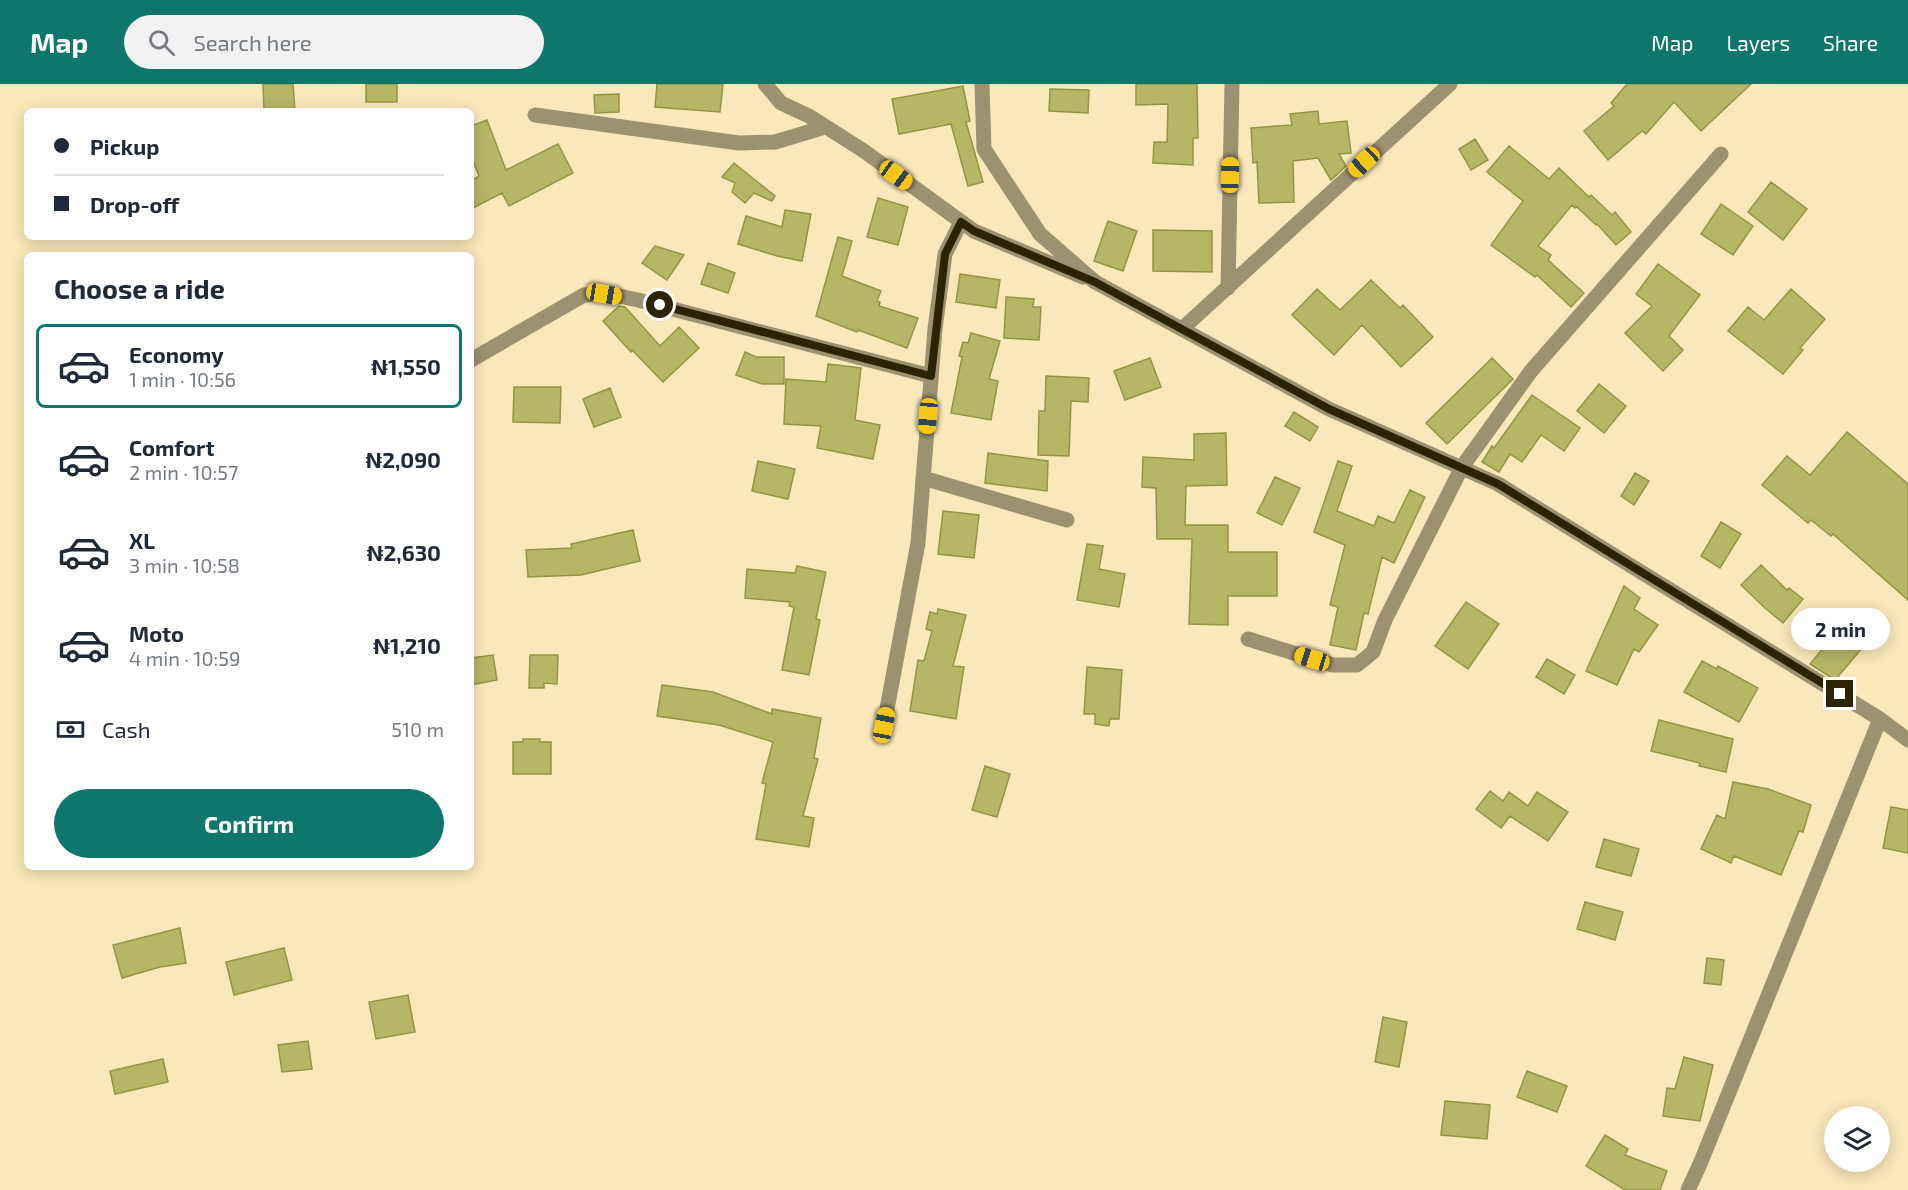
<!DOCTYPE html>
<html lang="en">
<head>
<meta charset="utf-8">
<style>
  :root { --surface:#fff; --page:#f2f2f3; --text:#1f2937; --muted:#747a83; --line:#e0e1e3; --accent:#0f766e }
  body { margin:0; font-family:"Exo 2",sans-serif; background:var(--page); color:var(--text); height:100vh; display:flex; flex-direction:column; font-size:22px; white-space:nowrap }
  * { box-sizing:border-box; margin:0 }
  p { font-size:20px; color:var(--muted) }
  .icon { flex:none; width:33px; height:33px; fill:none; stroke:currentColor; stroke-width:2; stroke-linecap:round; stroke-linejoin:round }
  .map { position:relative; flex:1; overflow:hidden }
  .side { position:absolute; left:24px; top:168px; width:450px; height:618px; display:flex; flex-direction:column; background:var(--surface); border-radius:9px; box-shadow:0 3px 15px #0003 }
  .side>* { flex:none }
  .top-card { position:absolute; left:24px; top:24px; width:450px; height:132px; border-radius:9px; box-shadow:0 3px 15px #0003; display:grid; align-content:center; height:132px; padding:0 30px; background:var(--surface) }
  .controls { position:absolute; left:1824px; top:1022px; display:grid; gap:12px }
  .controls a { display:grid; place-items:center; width:66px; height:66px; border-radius:50%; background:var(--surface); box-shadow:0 3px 15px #0003; font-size:30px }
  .end { position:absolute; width:27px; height:27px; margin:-14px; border:8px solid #2e2301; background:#fff; box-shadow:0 0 0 3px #fff }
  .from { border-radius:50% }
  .bubble { position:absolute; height:42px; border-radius:21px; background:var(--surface); box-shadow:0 3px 15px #0003; font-size:20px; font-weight:700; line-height:42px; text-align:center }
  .car { position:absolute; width:18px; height:36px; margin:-18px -9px; border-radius:8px; box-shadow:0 0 4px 2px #0007; background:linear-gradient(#f5c518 24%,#345 0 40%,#f5c518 0 76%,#345 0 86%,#f5c518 0) }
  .top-card b { display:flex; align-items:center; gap:21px; height:57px; font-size:22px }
  .top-card b+b { border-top:2px solid var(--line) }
  .top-card i { width:15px; height:15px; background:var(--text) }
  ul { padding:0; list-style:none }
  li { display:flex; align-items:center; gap:18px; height:84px; margin:0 12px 9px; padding:0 18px; border:3px solid transparent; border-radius:9px }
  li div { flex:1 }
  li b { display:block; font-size:22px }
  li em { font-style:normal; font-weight:700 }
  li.active { border-color:var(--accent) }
  li>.icon { width:54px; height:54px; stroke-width:1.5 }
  h2 { padding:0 30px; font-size:27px; line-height:72px }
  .pay { display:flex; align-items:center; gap:15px; height:66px; padding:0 30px; font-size:22px }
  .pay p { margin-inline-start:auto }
  .cta { display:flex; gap:12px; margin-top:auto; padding:12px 30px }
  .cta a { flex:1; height:69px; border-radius:36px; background:var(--accent); color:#fff; font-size:24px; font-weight:700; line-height:69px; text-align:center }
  header { display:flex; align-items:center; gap:36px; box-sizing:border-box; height:84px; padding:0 30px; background:var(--accent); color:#fff }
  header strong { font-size:28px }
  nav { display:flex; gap:33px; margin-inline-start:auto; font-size:21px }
  .search { width:420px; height:54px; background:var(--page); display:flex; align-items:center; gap:15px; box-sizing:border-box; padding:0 21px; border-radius:33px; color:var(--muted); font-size:22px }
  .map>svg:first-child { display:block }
  .building { fill:#b5b766; stroke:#949544; stroke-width:1.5 }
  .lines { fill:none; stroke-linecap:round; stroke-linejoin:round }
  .minor { stroke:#9e9172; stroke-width:15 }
  .route { stroke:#2e2301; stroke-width:8 }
</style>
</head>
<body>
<header>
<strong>Map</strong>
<div class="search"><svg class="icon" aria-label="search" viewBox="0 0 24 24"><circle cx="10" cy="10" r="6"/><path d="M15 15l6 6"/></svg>Search here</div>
<nav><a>Map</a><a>Layers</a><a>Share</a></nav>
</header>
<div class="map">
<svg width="1908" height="1106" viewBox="0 0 1908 1106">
  <rect width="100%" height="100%" fill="#fae8ba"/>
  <path class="building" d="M263,0h30l2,27h-31z
    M366,0h31v18h-31z
    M657,0h66l-3,28 -65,-5z
    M1136,0h61l1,54h-5v27l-40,-2 1,-21h13l1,-38 -32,1z
    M1627,0h124l-50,47 -27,-29 -28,32 -4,-3 -34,29 -24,-29 30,-25 -3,-3z
    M963,2l7,35 -4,1 17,60 -15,4 -17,-62 -52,10 -7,-35z
    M1050,5l39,1 -1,23 -39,-2z
    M619,10v18l-24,1 -1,-18z
    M1318,27l1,13 28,-3 4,32 -12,1 7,12 -15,14 -13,-22 -25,3 1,41 -35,1 -2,-41 -4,1 -2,-35 41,-3 -2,-11z
    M487,36l19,50 52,-26 15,29 -64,33 -7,-13 -31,16v-28l8,-5 -8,-21v-29z
    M1475,55l13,21 -17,10 -12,-21z
    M1509,62l40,33 10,-11 30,29 2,-2 21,20 3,-3 16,20 -15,13 -19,-21 -1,1 -19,-18 -2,1 -3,-3 -34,41 13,9 -3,5 36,33 -13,14 -34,-32 -2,2 -44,-32 32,-44 -36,-29z
    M734,79l41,33 -3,5 -18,-8 -9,10 -13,-11 3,-9 -13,-6z
    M1771,98l36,27 -24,31 -35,-28z
    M878,114l30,9 -10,38 -31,-8z
    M1721,120l32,22 -20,29 -32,-21z
    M785,126l26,4 -9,47 -25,-5 -39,-12 8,-28 36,11z
    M1108,137l29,10 -14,40 -29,-10z
    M1153,146l59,1v41l-59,-1z
    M838,153l14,4 -10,35 39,15 -4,10 3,1 -1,4 39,12 -11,30 -49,-18 -1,2 -41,-16z
    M655,162l29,9 -17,25 -25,-17z
    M708,179l27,10 -7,20 -27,-9z
    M1658,180l42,31 -31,41 14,14 -20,21 -38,-38 27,-27 -16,-12z
    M960,190l40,6 -4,28 -40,-6z
    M1371,196l29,28 3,-3 30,32 -32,30 -39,-42 -28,30 -42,-40 25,-26 23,21z
    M1791,205l34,30 -25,29 3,2 -20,24 -55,-43 20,-24 16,13z
    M1006,213l28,2 -1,8h8l-2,33 -35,-2z
    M619,222l6,1 35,39 19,-19 20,21 -36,34 -31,-32 -1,2 -28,-31z
    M971,249l29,8 -11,38 9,2 -7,39 -40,-7 11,-56 -3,-1 4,-14 5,1z
    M745,268l11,5h28v27h-22l-26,-9z
    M1150,274l11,29 -36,13 -11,-29z
    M1492,274l21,21 -66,65 -21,-21z
    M828,280l33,4 -6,52 25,5 -7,34 -56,-11 4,-22 -37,-2 2,-45 40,3z
    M1046,292l43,2 -1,24 -17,-1 -2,55 -31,-1 1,-44h6z
    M1599,300l27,22 -22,27 -27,-22z
    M514,303h47l-1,36 -47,-1z
    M610,304l11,29 -27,10 -11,-28z
    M1532,311l48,33 -16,23 -23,-16 -19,27 -12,-8 -11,18 -17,-10 10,-16 2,2z
    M1294,328l24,15 -8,14 -25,-15z
    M1847,348l61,52v116l-75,-66 -2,2 -20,-16 -3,3 -46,-38 25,-29 23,19z
    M1226,349l1,52 -41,1 -1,39h43v27h49v44h-49v29l-39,-1 3,-85h-35l-1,-51 -14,-1 1,-30 51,3v-26z
    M988,369l60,8 -1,30 -62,-8z
    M758,377l37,8 -7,30 -36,-8z
    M1338,377l14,5 -15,45 37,15 4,-10 16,7 16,-33 15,7 -31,66 -12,-6 -14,57 -4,-1 -8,37 -26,-5 8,-38 -8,-2 15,-60 -31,-13z
    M1635,389l14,8 -15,24 -13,-9z
    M1275,393l25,11 -18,37 -25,-12z
    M943,427l36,4 -5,43 -36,-4z
    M1721,438l20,12 -21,34 -19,-12z
    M633,446l7,31 -59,14 -53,2 -2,-27 46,-2 -1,-4z
    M1087,460l16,2 -4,23 26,5 -6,33 -42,-7z
    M1761,481l26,25 2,-2 14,11 -20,24 -18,-15 -24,-23z
    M797,482l29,6 -10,47 4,1 -11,55 -27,-5 12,-63 -5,-1 1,-4 -45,-4 2,-29 48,4z
    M1624,502l16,12 -6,11 24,16 -19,27 -5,-3 -17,36 -31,-14z
    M1466,518l33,22 -31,45 -33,-23z
    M938,525l28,6 -13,51 11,1 -8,52 -46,-8 8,-51 6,1 8,-30 -6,-2 4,-17 7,2z
    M1839,545l24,18 -28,33 -25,-16z
    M493,571l4,25 -26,5v-27z
    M530,571h28l-1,29 -13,-1v5h-15z
    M1547,575l28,16 -11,19 -28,-17z
    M1702,577l15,8 1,-3 40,22 -19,34 -55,-30z
    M1087,583l35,3 -3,49h-9l-1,7 -14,-2v-10h-11z
    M662,601l51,7 59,22v-5l49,9 -7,40 4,1 -15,57 11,2 -5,29 -53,-8 10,-55 -4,-1 11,-41 -54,-17 -62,-9z
    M1659,636l74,19 -7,33 -27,-6 1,-3 -49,-12z
    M523,655h17v3h11v32h-38v-32h10z
    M985,682l25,8 -13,43 -25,-7z
    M1733,698l35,7 43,16 -8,27 -4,-1 -18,44 -47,-19 -3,7 -30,-14 16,-34 8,4z
    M1490,707l13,10 6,-9 19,14 9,-14 31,20 -20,29 -38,-25 -9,12 -25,-19z
    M1891,723l17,3v43l-25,-5z
    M1604,755l35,10 -8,27 -35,-9z
    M1585,818l38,10 -8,28 -38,-11z
    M180,844l6,35 -26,4 -38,11 -9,-33z
    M284,864l8,32 -58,15 -8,-33z
    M1707,874l17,2 -3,25 -17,-2z
    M408,911l7,37 -39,7 -7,-37z
    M1383,933l24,5 -8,45 -24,-5z
    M308,957l4,28 -30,3 -4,-27z
    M1684,973l29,8 -13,56 -37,-5 4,-28 8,1z
    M163,975l5,23 -53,12 -5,-23z
    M1527,987l40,15 -10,26 -40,-15z
    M1445,1017l45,4 -3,34 -46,-4z
    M1605,1051l23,14 -3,6 42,16 -7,19h-35l-39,-24z"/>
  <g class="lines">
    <path class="minor" d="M765,0l16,19 28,13 55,35 110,80 109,46
      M982,0l2,65 56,85 55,48 234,127 169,75 382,235 28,21
      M535,31l204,28 36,-1 50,-15
      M1228,204l4,-204
      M1183,244l267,-244
      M471,276l113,-65 21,-2 33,7 293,76
      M923,394l144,42
      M1248,555l85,26h24l16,-13 12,-32 77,-153 69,-96 190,-217
      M884,641l34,-182 17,-214 10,-75 16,-32
      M1688,1106l12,-26 180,-445"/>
  </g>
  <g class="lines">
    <path class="route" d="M660,221l271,71 14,-122 16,-32 13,9 121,51 234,127 169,75 342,210"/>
  </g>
</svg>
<div class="controls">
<a><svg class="icon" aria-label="layers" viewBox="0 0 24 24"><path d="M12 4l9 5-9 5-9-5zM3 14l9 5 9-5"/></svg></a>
</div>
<i class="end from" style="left:660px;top:221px"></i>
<i class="end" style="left:1840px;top:610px"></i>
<div class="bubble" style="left:1791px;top:524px;width:99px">2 min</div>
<i class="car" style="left:1364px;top:78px;rotate:227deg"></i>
<i class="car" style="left:896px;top:91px;rotate:126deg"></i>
<i class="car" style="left:1230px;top:91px;rotate:1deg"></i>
<i class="car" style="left:604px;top:210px;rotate:100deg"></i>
<i class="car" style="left:928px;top:332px;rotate:185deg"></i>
<i class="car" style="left:1312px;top:575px;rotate:287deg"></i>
<i class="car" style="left:884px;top:641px;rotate:11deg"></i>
<div class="top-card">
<b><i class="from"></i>Pickup</b>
<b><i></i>Drop-off</b>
</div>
<section class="side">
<h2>Choose a ride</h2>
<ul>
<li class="active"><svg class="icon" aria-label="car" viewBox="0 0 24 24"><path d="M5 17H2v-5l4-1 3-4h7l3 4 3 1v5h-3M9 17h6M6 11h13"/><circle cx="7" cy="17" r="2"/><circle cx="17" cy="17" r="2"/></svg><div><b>Economy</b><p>1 min · 10:56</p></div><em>₦1,550</em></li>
<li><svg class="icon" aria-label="car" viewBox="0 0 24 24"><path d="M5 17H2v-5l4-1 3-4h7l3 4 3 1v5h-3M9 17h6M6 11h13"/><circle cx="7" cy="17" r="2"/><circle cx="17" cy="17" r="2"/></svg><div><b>Comfort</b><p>2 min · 10:57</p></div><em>₦2,090</em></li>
<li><svg class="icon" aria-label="car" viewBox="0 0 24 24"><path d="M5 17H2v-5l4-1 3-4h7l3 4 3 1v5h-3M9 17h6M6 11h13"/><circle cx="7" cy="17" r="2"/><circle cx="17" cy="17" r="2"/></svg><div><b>XL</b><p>3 min · 10:58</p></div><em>₦2,630</em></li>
<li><svg class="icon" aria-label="car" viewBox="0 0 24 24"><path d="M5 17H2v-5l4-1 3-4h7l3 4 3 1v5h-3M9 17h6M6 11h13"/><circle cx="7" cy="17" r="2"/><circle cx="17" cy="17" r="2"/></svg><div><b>Moto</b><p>4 min · 10:59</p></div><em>₦1,210</em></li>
</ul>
<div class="pay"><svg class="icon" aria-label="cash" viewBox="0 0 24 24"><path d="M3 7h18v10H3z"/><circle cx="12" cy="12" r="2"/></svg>Cash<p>510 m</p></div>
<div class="cta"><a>Confirm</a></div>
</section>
</div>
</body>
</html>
